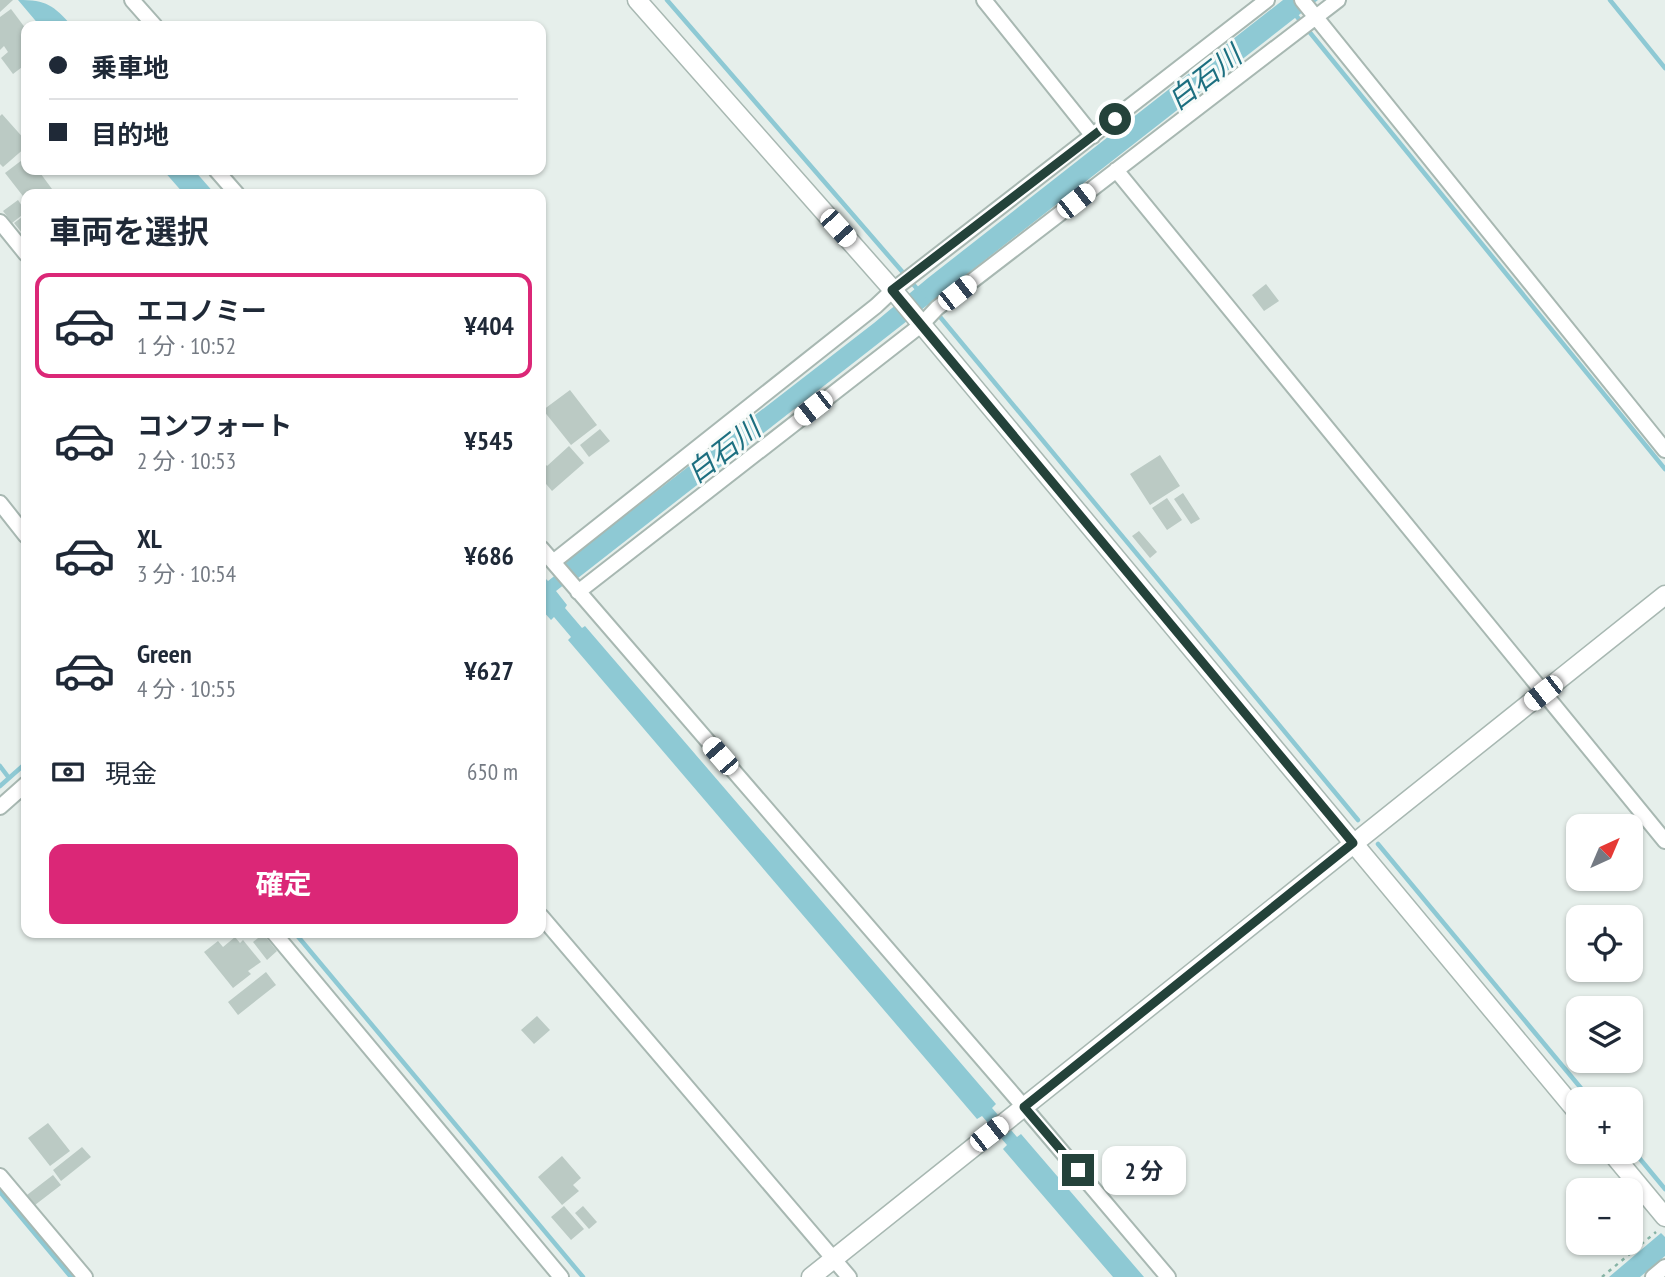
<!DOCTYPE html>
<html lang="ja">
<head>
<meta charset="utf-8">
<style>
  :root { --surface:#fff; --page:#f6f6f7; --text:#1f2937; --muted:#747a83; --line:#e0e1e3; --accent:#db2777 }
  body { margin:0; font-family:"PT Sans Narrow","Noto Sans JP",sans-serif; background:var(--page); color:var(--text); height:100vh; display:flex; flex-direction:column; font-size:26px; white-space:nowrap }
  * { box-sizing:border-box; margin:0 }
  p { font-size:23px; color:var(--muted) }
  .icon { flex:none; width:38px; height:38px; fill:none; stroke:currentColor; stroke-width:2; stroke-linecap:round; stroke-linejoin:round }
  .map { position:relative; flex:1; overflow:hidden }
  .side { position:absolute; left:21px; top:189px; width:525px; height:749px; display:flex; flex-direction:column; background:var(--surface); border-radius:14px; box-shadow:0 2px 5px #0004 }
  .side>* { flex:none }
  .top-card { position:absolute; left:21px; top:21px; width:525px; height:154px; border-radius:14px; box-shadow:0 2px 5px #0004; display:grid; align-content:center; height:154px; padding:0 28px; background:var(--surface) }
  .needle { width:46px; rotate:44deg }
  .fabs { position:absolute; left:1566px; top:814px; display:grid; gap:14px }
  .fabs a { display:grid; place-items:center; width:77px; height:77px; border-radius:14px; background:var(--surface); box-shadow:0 2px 5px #0004; font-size:35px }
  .end { position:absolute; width:32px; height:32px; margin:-16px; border:9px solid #24423a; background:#fff; box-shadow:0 0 0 4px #fff }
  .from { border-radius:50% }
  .bubble { position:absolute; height:49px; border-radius:14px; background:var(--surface); box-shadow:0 2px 5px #0004; font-size:23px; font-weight:700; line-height:49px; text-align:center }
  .car { position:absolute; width:21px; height:42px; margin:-21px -10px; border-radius:9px; box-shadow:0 0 5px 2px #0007; background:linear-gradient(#fff 24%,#345 0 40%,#fff 0 76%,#345 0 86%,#fff 0) }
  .top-card b { display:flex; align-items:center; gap:24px; height:66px; font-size:26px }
  .top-card b+b { border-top:2px solid var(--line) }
  .top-card i { width:18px; height:18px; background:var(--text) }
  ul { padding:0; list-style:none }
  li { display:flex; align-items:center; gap:21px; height:105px; margin:0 14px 10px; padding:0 14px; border:4px solid transparent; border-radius:14px }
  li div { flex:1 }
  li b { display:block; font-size:26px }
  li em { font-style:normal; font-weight:700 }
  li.current { border-color:var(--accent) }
  li>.icon { width:63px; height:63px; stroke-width:1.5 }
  h2 { padding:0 28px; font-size:32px; line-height:84px }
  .pay { display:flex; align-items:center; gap:18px; height:77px; padding:0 28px; font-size:26px }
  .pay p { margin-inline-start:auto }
  .cta { display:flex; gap:14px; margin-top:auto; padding:14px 28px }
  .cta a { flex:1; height:80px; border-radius:14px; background:var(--accent); color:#fff; font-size:28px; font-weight:700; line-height:80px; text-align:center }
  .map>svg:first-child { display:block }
  .water { fill:#8ec9d4 }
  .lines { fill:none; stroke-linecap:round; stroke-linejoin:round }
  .stream { stroke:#8ec9d4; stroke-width:4.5 }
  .building { fill:#bbcac4 }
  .minor-casing { stroke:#a8b8b2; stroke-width:18 }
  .tertiary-casing { stroke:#a8b8b2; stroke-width:21 }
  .path { stroke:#86b3a5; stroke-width:2.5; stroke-dasharray:3.5 5; stroke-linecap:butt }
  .minor { stroke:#fff; stroke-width:14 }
  .tertiary { stroke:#fff; stroke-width:18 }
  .route { stroke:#24423a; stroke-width:9 }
  .labels { text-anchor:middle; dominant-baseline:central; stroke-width:6; stroke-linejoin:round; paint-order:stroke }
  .water-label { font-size:28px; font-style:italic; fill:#1c6f80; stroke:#f7fbf9 }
</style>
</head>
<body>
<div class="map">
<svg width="1665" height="1277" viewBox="0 0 1665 1277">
  <rect width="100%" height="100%" fill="#e6efeb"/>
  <path class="water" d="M18,0c29,0 35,5 54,26h-32z
    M1283,0h35l-740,578 -3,-2 -19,15 11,14 -2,3 17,20 3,-2 411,478 -4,4 25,29 4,-3 123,143h-31l-110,-128 4,-4 -25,-29 -5,3 -409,-479 3,-3 -17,-20 -3,3 -10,-11v-35l7,7 19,-15 -2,-4 309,-239 54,-45z
    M163,170h31l21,24h-31z
    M1661,1233l4,4v19l-25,21h-31z"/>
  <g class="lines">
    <path class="stream" d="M667,0l252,291
      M1610,0l55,68
      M1294,13l371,456
      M926,300l432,520
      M0,766l9,12
      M0,786l26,-23
      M1378,844l212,255
      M295,933l288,344
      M1631,1148l34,41
      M0,1192l71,85"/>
  </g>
  <path class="building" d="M0,0h13l-13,12z
    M11,9l15,20v35l-13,10 -12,-16 7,-6 -4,-6 -4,4v-33z
    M2,114l24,27v6l-23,20 -3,-3v-48z
    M26,157v13h12l14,19 -7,5h-19v6l-21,-27z
    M18,200l8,12 -14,11 -9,-12z
    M26,214v18l-3,2 -9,-11z
    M1266,284l13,17 -15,10 -12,-16z
    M570,390l27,35 -26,20 -28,-35z
    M600,429l10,12 -21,16 -9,-12z
    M569,446l15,17 -32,28 -11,-13v-19l6,7z
    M1160,455l20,31 -30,19 -20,-31z
    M1183,493l17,26 -9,5 -17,-25z
    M1167,498l15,22 -15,10 -15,-22z
    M1139,531l18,21 -7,6 -18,-22z
    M263,934l14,17 -10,9 -14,-18z
    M235,937l5,6 3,-3 18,22 -13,9 3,3 -18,14 -29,-36 14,-11 5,6z
    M266,972l10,13 -38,30 -10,-13z
    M537,1016l13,14 -16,14 -13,-14z
    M48,1123l22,28 -20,15 -22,-28z
    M82,1147l9,10 -30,24 -8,-11z
    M562,1156l19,22 -8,7 6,6 -17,14 -24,-28z
    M53,1175l8,10 -26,20 -8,-10z
    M564,1206l20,23 -13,11 -20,-23z
    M583,1206l14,16 -8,7 -14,-16z
    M1631,1221l8,10 -8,7z"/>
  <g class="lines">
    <g class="minor-casing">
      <path id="minor" d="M132,0l23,26
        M984,0l109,136
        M1302,0l363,450
        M216,170l21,24
        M1116,170l549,671
        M0,222l26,32
        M0,503l26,33
        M541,548l483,559 144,170
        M553,562l323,-256 17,-16 374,-290
        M578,592l343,-267 16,-17 401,-308
        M0,807l26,-23
        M541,916l308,361
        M274,933l287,344
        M0,1176l85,101
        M1653,1277l12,-10"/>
    </g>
    <g class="tertiary-casing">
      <path id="tertiary" d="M637,0l256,290 685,823
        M1611,1152l54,65
        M811,1277l854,-682"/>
    </g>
    <path class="path" d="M1602,1277l54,-45"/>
    <use href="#minor" class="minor"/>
    <use href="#tertiary" class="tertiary"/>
  </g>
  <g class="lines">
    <path class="route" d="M1078,1170l-54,-63 329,-264 -461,-553 223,-171"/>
  </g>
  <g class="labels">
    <g class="water-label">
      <text transform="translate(1204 77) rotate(-38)">白石川</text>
      <text transform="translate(723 450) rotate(-38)">白石川</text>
    </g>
  </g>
</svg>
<div class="fabs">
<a><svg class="needle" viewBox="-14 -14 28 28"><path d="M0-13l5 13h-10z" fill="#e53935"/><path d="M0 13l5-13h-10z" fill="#747a83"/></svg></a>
<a><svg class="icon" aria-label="locate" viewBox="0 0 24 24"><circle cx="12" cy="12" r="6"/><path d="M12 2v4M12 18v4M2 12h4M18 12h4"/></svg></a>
<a><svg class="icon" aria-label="layers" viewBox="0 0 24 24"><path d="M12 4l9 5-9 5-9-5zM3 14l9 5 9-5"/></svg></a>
<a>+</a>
<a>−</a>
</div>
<i class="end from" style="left:1115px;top:119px"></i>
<i class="end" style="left:1078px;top:1170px"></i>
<div class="bubble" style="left:1102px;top:1146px;width:84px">2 分</div>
<i class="car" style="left:1076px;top:201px;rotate:52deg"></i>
<i class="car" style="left:838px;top:228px;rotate:138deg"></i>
<i class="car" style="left:957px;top:293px;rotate:52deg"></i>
<i class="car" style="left:813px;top:408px;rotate:232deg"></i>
<i class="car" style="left:1543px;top:693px;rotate:232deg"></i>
<i class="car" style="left:720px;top:756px;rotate:319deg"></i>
<i class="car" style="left:989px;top:1134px;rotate:52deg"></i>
<div class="top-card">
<b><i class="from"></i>乗車地</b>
<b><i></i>目的地</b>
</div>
<section class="side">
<h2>車両を選択</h2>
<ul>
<li class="current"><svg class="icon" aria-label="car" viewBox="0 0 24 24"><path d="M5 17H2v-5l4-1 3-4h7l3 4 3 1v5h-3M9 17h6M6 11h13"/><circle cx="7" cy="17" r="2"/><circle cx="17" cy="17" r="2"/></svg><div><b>エコノミー</b><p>1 分 · 10:52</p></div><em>¥404</em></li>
<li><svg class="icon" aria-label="car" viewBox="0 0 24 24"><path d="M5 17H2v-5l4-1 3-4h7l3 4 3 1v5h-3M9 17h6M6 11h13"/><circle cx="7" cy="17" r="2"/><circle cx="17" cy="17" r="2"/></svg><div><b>コンフォート</b><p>2 分 · 10:53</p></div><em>¥545</em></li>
<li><svg class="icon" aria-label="car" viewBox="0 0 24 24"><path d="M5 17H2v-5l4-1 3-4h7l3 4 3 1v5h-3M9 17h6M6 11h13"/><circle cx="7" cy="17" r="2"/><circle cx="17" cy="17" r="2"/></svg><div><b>XL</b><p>3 分 · 10:54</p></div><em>¥686</em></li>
<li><svg class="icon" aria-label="car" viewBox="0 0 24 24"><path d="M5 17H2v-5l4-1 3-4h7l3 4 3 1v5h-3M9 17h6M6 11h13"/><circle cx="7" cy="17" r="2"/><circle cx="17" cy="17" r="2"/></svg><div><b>Green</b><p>4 分 · 10:55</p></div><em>¥627</em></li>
</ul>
<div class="pay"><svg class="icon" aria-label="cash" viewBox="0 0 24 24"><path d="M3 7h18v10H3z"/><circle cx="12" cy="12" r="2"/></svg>現金<p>650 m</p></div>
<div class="cta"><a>確定</a></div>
</section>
</div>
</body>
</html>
